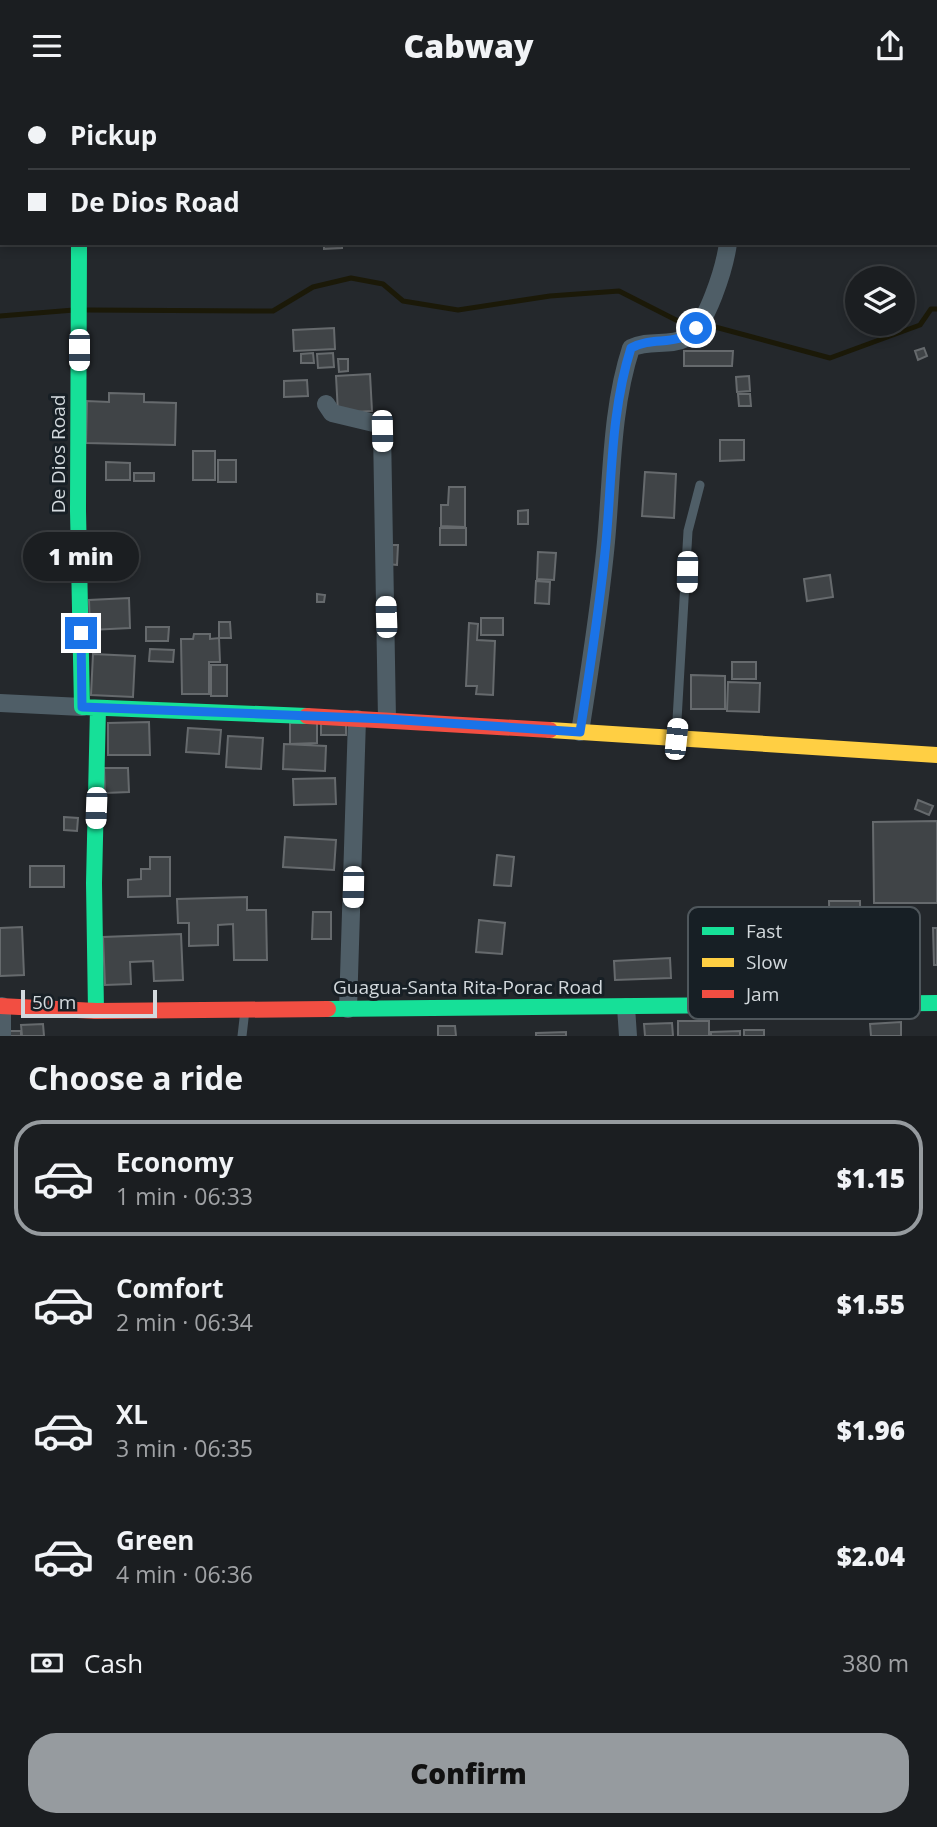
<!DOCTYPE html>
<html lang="en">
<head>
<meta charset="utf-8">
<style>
  :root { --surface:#1b1e21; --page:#282b2e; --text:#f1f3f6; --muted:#a0a2a5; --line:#393c3f; --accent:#969b9f }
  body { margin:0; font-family:"Open Sans",sans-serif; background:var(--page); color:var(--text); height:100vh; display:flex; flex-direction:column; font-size:26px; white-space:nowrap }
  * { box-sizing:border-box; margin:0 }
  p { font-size:23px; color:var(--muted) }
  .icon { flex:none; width:38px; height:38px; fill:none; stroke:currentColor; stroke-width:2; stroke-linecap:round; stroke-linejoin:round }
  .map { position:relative; height:945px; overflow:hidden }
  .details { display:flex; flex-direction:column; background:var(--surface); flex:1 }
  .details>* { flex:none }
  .banner { position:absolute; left:0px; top:0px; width:938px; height:154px; box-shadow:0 4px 10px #0003,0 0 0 2px var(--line); display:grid; align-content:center; height:154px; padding:0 28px; background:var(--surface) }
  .controls { position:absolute; left:845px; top:175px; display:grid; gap:14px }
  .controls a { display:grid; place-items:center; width:70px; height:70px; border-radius:50%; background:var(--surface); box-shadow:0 4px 10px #0003,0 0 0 2px var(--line); font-size:35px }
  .scale { position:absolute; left:21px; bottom:18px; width:136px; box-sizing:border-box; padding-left:7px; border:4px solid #d3d9dd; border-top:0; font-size:19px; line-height:24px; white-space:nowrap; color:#d3d9dd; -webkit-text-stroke:5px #171f25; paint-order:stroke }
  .end { position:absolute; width:32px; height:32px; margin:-16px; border:9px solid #1a73e8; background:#fff; box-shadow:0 0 0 4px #fff }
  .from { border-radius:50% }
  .bubble { position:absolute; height:49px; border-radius:24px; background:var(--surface); box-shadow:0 4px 10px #0003,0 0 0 2px var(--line); font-size:23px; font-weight:800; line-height:49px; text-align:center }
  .car { position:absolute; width:21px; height:42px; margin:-21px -10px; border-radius:9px; box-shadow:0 0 5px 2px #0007; background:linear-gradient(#fff 24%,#345 0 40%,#fff 0 76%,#345 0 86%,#fff 0) }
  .banner b { display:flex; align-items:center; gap:24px; height:66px; font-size:26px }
  .banner b+b { border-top:2px solid var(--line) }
  .banner i { width:18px; height:18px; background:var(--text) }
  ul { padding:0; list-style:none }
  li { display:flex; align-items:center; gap:21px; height:116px; margin:0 14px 10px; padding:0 14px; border:4px solid transparent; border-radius:28px }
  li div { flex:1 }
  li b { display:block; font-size:26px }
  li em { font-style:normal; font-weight:800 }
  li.selected { border-color:var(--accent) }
  li>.icon { width:63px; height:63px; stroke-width:1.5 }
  h2 { padding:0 28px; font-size:32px; line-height:84px }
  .pay { display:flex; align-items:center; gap:18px; height:77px; padding:0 28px; font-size:26px }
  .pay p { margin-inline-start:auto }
  .cta { display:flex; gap:14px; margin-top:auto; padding:14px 28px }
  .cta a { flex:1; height:80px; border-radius:28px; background:var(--accent); color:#111; font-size:28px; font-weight:800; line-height:80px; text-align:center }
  header { display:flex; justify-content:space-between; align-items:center; height:91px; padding:0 28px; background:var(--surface); font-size:32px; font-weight:800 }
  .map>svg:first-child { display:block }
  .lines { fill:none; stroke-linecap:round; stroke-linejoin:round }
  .stream { stroke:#1b1908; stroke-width:5 }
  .building { fill:#404447; stroke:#666a6d; stroke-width:2 }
  .lane { stroke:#4f5e67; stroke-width:9 }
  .street { stroke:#4f5e67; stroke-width:18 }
  .fast { stroke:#16e098; stroke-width:16 }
  .slow { stroke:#ffcf43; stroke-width:16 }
  .jam { stroke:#f24e42; stroke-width:16 }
  .route { stroke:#1a73e8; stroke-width:9 }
  .labels { text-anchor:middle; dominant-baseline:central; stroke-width:6; stroke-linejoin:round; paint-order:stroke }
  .street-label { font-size:19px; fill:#d3d9dd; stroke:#171f25 }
  .key { fill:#171f25; stroke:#4f575c; stroke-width:2 }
  .key-label { font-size:19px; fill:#d3d9dd }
</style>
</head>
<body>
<header><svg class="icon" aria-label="menu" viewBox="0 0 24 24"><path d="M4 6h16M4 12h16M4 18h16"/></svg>Cabway<svg class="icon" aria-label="share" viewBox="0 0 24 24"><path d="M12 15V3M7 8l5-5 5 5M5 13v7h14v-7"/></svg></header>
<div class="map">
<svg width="937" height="945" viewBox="0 0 937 945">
  <rect width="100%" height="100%" fill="#24282c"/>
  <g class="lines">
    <path class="stream" d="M87,219l186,1 40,-24 38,-9 32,6 20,17 55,9 92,-14 69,-5 57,29 19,2
      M0,225l74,-6
      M704,233l126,34 90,-33 11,-16h6"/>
  </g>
  <path class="building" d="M324,152h18v5l-18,1z
    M334,237l1,21 -41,2 -1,-21z
    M924,257l3,8 -9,4 -3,-9z
    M684,260h49l-1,15h-48z
    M313,262l1,10h-13v-9z
    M333,262l1,14 -16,1 -1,-14z
    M338,268h10v12l-9,1z
    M370,283l2,37 -34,2 -2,-37z
    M749,285l1,15 -13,1 -1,-15z
    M307,289l1,16 -24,1v-16z
    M109,302l35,1v8l32,1 -1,42 -89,-2 1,-42 22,1z
    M738,303h12l1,12h-12z
    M720,349h24v20l-24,1z
    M193,360h22v29h-22z
    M218,369h18v22h-18z
    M106,371l24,1v17h-24z
    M645,381l31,2 -2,44 -32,-2z
    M134,382h20v8h-20z
    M449,396h16v40l-24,-1v-21h7z
    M528,419v14h-10v-13z
    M440,437h26v17h-26z
    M387,454h11l-1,20 -10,-1z
    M538,461l18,1 -2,27 -17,-1z
    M830,484l3,22 -26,4 -3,-22z
    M536,490l14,1 -1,22 -14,-1z
    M317,503l8,1 -1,7h-7z
    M129,507l1,30 -40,2 -1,-30z
    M481,527h22v17h-22z
    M219,531h11l1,16h-12z
    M469,532l9,1 -1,16 18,1 -2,54 -17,-1 1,-8h-11z
    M146,536h23l-1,14h-22z
    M194,543h16v5l9,-1 1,24h-11v32h-27l-1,-55h12z
    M150,558l24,1 -1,12 -24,-1z
    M93,563l42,2 -2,41 -42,-2z
    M732,571h24v17h-24z
    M211,574h16v31h-16z
    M691,584l34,1v33h-34z
    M728,591l32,1 -1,29 -32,-1z
    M149,631l1,33h-42v-32z
    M290,632h27v20l-27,1z
    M321,632l25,1v11h-25z
    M188,637l33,2 -2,24 -33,-2z
    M228,645l35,2 -2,31 -35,-2z
    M284,653l42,2 -1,25 -42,-2z
    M104,677h24l1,24 -24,1z
    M335,687l1,26 -42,1 -1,-26z
    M918,709l15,6 -4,9 -14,-6z
    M64,726l14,1 -1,13 -13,-1z
    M937,730v82h-63l-1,-81z
    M285,746l51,3 -2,30 -51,-3z
    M497,764l17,2 -3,29 -17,-1z
    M150,766h20v39l-42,1v-17l13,-1v-10h9z
    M30,775h34v21h-34z
    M247,806v13h19l1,50h-33l-1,-36 -15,1v20l-29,1v-23h-11l-1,-24z
    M829,810h31l1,57h-31z
    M313,821h18v27h-19z
    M479,829l26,3 -3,31 -26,-2z
    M22,836l2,48 -24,1v-48z
    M933,837h4v37h-3z
    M181,843l2,46 -29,1 -1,-20 -23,1 1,22 -26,1 -2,-48z
    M670,867l1,20 -56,2 -1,-19z
    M678,930h31v15h-31z
    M901,931v14h-30l-1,-12z
    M672,932l1,13h-28l-1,-12z
    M43,933l1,12h-22l-1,-11z
    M438,935h17l1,10h-18z
    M744,939h20v6h-20z
    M4,940h17v5h-17z
    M740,940v5h-29v-4z
    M566,941v4h-30v-3z"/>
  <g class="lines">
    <path class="lane" d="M0,90h2
      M676,646l12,-206 12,-46
      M874,825l4,85
      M242,945l3,-26"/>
    <path class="street" d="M734,2l2,-2
      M326,313l6,9 46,11 4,7 5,288
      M0,612l82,4
      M580,641c10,-63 20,-126 26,-190 6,-64 5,-133 25,-194 18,-9 38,-1 55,-10 21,-11 39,-72 42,-95
      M2,915v30
      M626,916l2,29
      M348,918l9,-290"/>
    <path class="fast" d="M79,152l-1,268 4,196 225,9
      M328,918l609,-6
      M96,920l-2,-128 4,-175"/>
    <path class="slow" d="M79,0v2
      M550,639l387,25"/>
    <path class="jam" d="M307,625l243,14
      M0,915l96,5 232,-2"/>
  </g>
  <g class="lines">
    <path class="route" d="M81,542l1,74 305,12 193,13c10,-63 20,-126 26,-190 6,-64 5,-132 25,-194 24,-13 44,0 65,-20"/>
  </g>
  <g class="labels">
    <g class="street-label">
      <text transform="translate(58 363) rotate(-90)">De Dios Road</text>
      <text x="468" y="896">Guagua-Santa Rita-Porac Road</text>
    </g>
  </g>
  <rect x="688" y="816" width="232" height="112" rx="10" class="key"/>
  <rect x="702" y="836" width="32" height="8" fill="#16e098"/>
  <rect x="702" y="867" width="32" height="9" fill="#ffcf43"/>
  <rect x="702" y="899" width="32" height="8" fill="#f24e42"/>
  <g class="key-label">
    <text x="746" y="847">Fast</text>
    <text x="746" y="878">Slow</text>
    <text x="746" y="910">Jam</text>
  </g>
</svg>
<div class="controls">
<a><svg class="icon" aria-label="layers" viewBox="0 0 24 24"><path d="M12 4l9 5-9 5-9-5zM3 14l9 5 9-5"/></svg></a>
</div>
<div class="scale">50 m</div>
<i class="end from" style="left:696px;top:237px"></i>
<i class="end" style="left:81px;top:542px"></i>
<div class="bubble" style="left:23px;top:441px;width:116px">1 min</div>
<i class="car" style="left:79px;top:259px;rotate:180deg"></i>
<i class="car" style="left:382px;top:340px;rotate:179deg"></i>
<i class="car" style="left:687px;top:481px;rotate:181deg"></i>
<i class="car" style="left:386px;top:526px;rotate:358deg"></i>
<i class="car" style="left:676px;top:648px;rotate:6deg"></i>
<i class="car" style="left:96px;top:717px;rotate:182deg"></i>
<i class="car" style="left:353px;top:796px;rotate:181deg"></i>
<div class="banner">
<b><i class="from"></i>Pickup</b>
<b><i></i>De Dios Road</b>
</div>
</div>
<section class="details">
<h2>Choose a ride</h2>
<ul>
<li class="selected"><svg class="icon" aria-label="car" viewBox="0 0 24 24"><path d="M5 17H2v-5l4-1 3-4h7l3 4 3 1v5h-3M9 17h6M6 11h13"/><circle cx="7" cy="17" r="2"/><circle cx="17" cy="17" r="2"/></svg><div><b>Economy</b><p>1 min · 06:33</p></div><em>$1.15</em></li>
<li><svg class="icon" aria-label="car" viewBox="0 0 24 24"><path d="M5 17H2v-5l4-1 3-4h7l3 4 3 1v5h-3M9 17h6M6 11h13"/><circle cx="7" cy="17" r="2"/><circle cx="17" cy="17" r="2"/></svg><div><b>Comfort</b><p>2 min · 06:34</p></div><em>$1.55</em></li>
<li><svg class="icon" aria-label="car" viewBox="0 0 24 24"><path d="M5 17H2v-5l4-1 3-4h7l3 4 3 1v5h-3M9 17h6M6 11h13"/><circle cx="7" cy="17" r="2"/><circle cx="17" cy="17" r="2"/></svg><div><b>XL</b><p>3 min · 06:35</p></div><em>$1.96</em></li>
<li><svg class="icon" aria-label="car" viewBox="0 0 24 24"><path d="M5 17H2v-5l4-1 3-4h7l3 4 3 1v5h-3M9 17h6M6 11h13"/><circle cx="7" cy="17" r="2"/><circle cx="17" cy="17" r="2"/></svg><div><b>Green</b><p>4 min · 06:36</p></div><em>$2.04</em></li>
</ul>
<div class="pay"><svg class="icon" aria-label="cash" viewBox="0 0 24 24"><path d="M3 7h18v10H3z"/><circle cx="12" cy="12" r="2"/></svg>Cash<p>380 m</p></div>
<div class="cta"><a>Confirm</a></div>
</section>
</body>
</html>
